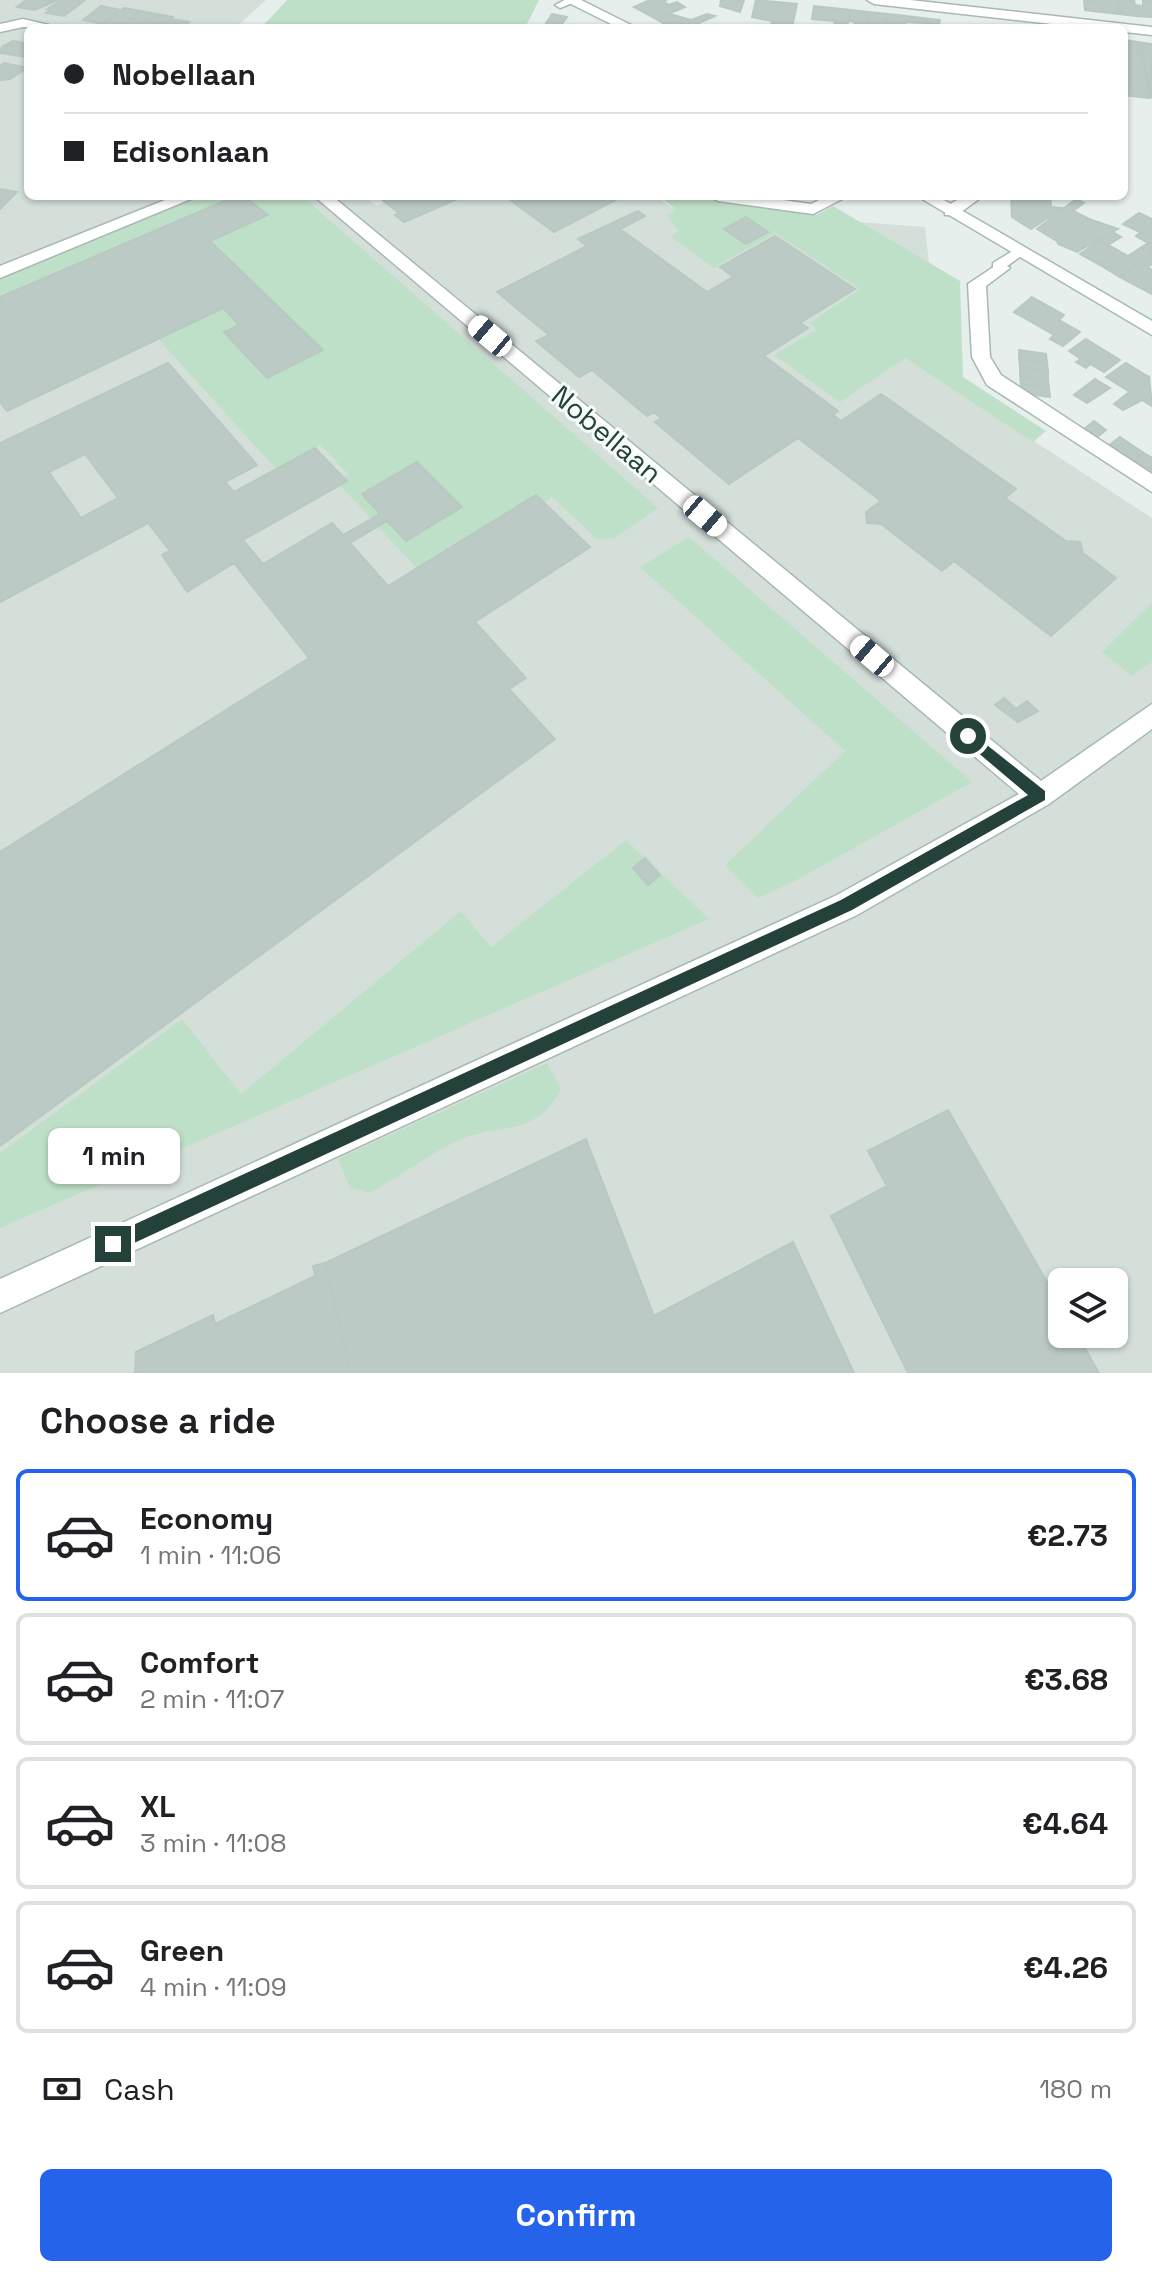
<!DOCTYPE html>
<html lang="en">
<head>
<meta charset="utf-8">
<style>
  :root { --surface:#fff; --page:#f6f6f6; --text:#202124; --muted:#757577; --line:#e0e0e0; --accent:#2563eb }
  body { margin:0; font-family:"Space Grotesk",sans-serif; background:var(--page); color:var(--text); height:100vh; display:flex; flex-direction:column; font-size:30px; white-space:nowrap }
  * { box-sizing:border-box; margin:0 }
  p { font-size:26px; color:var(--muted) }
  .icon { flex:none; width:44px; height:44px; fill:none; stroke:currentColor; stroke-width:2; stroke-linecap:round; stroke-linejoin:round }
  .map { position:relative; height:1373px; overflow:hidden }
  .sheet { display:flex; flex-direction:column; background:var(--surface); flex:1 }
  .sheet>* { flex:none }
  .top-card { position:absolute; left:24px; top:24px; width:1104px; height:176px; border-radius:12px; box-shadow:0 2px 6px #0004; display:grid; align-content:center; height:176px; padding:0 40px; background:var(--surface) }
  .controls { position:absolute; left:1048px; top:1268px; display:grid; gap:16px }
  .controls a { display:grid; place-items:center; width:80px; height:80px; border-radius:12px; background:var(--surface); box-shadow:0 2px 6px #0004; font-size:40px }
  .end { position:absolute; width:36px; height:36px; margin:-18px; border:10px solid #24423a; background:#fff; box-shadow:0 0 0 4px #fff }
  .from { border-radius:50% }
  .bubble { position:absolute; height:56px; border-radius:12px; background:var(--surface); box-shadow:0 2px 6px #0004; font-size:26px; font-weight:700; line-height:56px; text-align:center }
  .car { position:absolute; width:24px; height:48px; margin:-24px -12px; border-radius:10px; box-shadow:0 0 6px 2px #0007; background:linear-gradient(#fff 24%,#345 0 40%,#fff 0 76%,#345 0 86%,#fff 0) }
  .top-card b { display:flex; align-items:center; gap:28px; height:76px; font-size:30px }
  .top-card b+b { border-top:2px solid var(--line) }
  .top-card i { width:20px; height:20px; background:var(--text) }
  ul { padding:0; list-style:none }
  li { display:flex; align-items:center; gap:24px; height:132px; margin:0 16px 12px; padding:0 24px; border:4px solid var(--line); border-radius:12px }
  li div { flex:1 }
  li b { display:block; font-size:30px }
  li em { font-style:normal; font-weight:700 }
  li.selected { border-color:var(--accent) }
  li>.icon { width:72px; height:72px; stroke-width:1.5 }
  h2 { padding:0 40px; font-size:36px; line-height:96px }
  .pay { display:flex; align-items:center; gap:20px; height:88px; padding:0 40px; font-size:30px }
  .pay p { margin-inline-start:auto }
  .primary-button { display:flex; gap:16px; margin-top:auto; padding:16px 40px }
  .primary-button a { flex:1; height:92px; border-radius:12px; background:var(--accent); color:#fff; font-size:32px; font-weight:700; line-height:92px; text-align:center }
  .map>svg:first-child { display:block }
  .built { fill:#d4dfda; fill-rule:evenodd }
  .green { fill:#bfe0c8 }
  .building { fill:#bbcac4; stroke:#b8c9c2; stroke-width:2; fill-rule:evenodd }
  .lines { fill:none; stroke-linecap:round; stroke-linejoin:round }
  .lane-casing { stroke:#a8b8b2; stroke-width:3 }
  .street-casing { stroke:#a8b8b2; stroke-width:3 }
  .secondary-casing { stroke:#a4bbb3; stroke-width:3 }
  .lane { fill:#fff; fill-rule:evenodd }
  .street { fill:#fff; fill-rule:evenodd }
  .secondary { fill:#fff; fill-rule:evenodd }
  .route { fill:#24423a }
  .labels { text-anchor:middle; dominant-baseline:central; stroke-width:6; stroke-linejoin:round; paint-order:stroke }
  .street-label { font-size:28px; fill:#24423a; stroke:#f7fbf9 }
</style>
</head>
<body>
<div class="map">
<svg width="1152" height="1373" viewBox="0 0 1152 1373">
  <rect width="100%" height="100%" fill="#e6efeb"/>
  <path class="built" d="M0,0h266l-31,28h-207v168h336l13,10 19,-10h259l18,12 252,19 17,154 210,137v855h-1152zM1062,1282h52v52h-52z"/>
  <path class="green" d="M287,0h252l-14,28h-264z
    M199,196h103l356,312 -43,30 -18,1 -45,-42 -127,80 -89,-96 12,-7 -28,-29 -44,24 -162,-179 -114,50v-62z
    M666,196h24l126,19 17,-9 127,75 3,96 83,54 -13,11 -128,-84 -65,44 -66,-47 42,-25 -6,-7 50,-34 -85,-56 -61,35 -43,-31 8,-6 -12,-16 9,-5 -14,-12z
    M689,537l283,245 -177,99 -37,17 -33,-33 120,-114 -205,-184z
    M1152,603v59l-20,14 -30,-24z
    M626,840l83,79 -709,309v-75l182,-134 59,75 220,-183 30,36z
    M547,1063l14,26c-25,47 -55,34 -94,48 -26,9 -70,41 -97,56l-20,-5 -12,-29z"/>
  <path class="building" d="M26,0h33l-25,10 -17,-3z
    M63,0h22l-21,16 -18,-3 4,-3 -3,-1z
    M650,0h17l-4,1 6,4 8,-3 8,5 -29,12 -22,-12z
    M721,0h23l-4,12 -20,-6z
    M756,0l41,4 -5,24h-22l2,-7 -20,-4z
    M1084,0l17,1 1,11 -17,-2z
    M1118,0h16l3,16 -17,-2z
    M1118,0l2,14 -18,-2 -1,-12z
    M1143,1h9v16l-15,-1 -3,-11 9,1z
    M101,6l20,4 -18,14 -20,-4z
    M814,6l36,4 -3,18h-14l2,-7 -23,-2z
    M124,8l17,3 -21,17 -17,-4z
    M850,10l18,2 -2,16h-12l1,-6 -6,-1z
    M141,11l16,3 -17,14h-20z
    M868,12l19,2 -2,14h-19z
    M157,14l16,3 -13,11h-20z
    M552,14l15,3 -8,11h-16z
    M670,14l21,6 16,-6 8,2 -27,12h-16l-16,-9z
    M887,14l19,2 -1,12 -20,-3z
    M906,16l34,4 -1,4 -33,-2z
    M171,19l18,3 -7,6h-22z
    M1124,40l13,2 2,9h3l8,47 -26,-3z
    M13,41l15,3v13l-28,-4 2,-6z
    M1137,42l15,2v54l-8,-38z
    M4,63l23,5 -17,11 -10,1v-14z
    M0,189l17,3 -17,17z
    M236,196h8l24,19 -58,26 113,109 -56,28 -43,-46 15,-7 -16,-17 -216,103 -7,-9v-105z
    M387,196h77l-60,26 -9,-7 4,-2 -18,-14z
    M505,196h118l-69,36z
    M1011,196h39l1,11 11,1 -31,21 -19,-12z
    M1076,199l8,4 -11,8 16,8 -32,22 -20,-12z
    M638,211l7,5 -25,13 87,63 26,-15 -13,-10 55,-31 80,53 -55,34 8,5 -44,28 74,55 -5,4 8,6 40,-27 135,95 -11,9 61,43 14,1 3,11 33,25 -65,58 -97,-75 -12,10 -61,-47 -14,-1 -1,-11 15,-11 -83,-63 -69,46 -74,-62 6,-4 -7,-6 -7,4 -55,-46 -13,7 -43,-36 13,-6 -52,-43 90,-46 -9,-7z
    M1139,213l13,6v19l-29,-14z
    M746,217l22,15 -22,12 -22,-15z
    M1089,219l29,10 -41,23 -19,-8 -1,-3z
    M1113,232l8,5 -13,8 11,6 -19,14 -20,-11z
    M1141,232l11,6v16l-32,23 -20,-12 19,-14 9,5 20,-13 -12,-7z
    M1152,254v10l-4,3 4,3v24l-32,-17z
    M1032,297l32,18 -5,5 21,12 -17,14 -13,-7 4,-4 -40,-23z
    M1086,339l34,21 -16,12 -14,-8 -4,4 -10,-6 5,-3 -12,-8z
    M1019,350l27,4 1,9 -28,-4z
    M1019,359l28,4 1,8 -28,-4z
    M168,363l89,102 -32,17 9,10 81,-44 32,33 -104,59 20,24 69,-41 11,12 37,-21 -18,-20 55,-32 45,45 -56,34 -19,-20 -37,22 38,43 148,-91 54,52 -115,75 51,56 -17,11 46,50 -555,407v-294l309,-194 -75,-95 -47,29 -25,-37 8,-4 -22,-28 -148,79v-159zM85,454l33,44 -37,20 -32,-46z
    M1126,363l23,14 -19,15 -24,-15z
    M1020,367l28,4v9l-28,-4z
    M1020,376l28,4 1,8 -28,-4z
    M1149,377l3,29 -10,-6 -19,10 -9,-6z
    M1095,379l15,9 -23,15 -13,-8z
    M1021,384l28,4 1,9 -29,-4z
    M1094,421l12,9 -15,12 -13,-8z
    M1120,437l24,16 -16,13 -25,-16z
    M1144,453l8,5v24l-24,-16z
    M1004,698l12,11 11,-8 11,10 -20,11 -23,-17z
    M645,858l15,17 -12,10 -15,-17z
    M948,1110l114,198v26h15l22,39h-191l-77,-157 56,-30 -19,-35z
    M586,1139l68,177 139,-74 61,131h-503l-26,-110z
    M325,1263l26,110h-216l1,-21 77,-37 2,9 100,-48 -2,-10z"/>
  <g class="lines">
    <g class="lane-casing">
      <path id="lane" d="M565,0h15l-20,8 -5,-3z
        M1019,247l5,1v6l-21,15h-10v-6z"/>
    </g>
    <g class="street-casing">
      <path id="street" d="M867,0h43l242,27v8l-28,-3v-4h-36l-214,-24z
        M23,19l26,6 2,3 -28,-1 -23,5v-8z
        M175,196h23l-198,82v-12z
        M314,196h18l709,585 111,-77v25l-103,75 -192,111 -857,398v-34l837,-384 182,-101z
        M710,196h44l57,8 16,-8h21l-35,18 -95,-13z
        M964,196h19l-26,19h-12v-8z
        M1001,262l9,6 -24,18 4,71 11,18 151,99v18l-165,-107 -15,-28 -4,-73z"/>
    </g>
    <g class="secondary-casing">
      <path id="secondary" d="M563,0h18l56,28h-18z
        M917,196h20l215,125v14z"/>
    </g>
    <use href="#lane" class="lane"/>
    <use href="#street" class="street"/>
    <use href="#secondary" class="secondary"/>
  </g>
  <path class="route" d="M968,730l77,61v9l-193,110 -733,340h-12v-13l734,-337 187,-105 -65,-55 -2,-4z"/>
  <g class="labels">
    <g class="street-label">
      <text transform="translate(607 434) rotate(40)">Nobellaan</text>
    </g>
  </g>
</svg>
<div class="controls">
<a><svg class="icon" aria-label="layers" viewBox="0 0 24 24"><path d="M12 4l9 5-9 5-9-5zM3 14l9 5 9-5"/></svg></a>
</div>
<i class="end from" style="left:968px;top:736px"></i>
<i class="end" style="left:113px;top:1244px"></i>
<div class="bubble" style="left:48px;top:1128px;width:132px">1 min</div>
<i class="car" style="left:490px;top:336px;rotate:310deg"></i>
<i class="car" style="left:705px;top:516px;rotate:130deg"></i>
<i class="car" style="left:872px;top:656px;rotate:310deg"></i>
<div class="top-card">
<b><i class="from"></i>Nobellaan</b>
<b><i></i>Edisonlaan</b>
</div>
</div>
<section class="sheet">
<h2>Choose a ride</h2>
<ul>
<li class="selected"><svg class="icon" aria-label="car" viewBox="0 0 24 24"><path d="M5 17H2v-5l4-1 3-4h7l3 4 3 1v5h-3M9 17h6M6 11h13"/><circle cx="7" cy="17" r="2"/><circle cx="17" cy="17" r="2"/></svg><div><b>Economy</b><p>1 min · 11:06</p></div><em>€2.73</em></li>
<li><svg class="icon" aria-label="car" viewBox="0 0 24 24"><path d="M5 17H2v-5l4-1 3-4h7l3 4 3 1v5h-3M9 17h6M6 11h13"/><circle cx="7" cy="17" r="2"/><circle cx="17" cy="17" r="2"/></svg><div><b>Comfort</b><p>2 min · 11:07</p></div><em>€3.68</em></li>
<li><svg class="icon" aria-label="car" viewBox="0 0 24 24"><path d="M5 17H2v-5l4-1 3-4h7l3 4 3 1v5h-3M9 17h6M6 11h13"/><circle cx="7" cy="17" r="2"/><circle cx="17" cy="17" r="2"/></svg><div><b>XL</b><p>3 min · 11:08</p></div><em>€4.64</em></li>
<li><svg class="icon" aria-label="car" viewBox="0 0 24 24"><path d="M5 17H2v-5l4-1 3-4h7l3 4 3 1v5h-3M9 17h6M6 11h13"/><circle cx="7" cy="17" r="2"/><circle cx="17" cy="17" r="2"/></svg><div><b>Green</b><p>4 min · 11:09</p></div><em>€4.26</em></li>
</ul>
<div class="pay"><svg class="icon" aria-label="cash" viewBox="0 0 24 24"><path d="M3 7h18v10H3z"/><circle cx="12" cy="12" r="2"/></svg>Cash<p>180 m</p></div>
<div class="primary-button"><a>Confirm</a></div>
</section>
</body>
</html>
